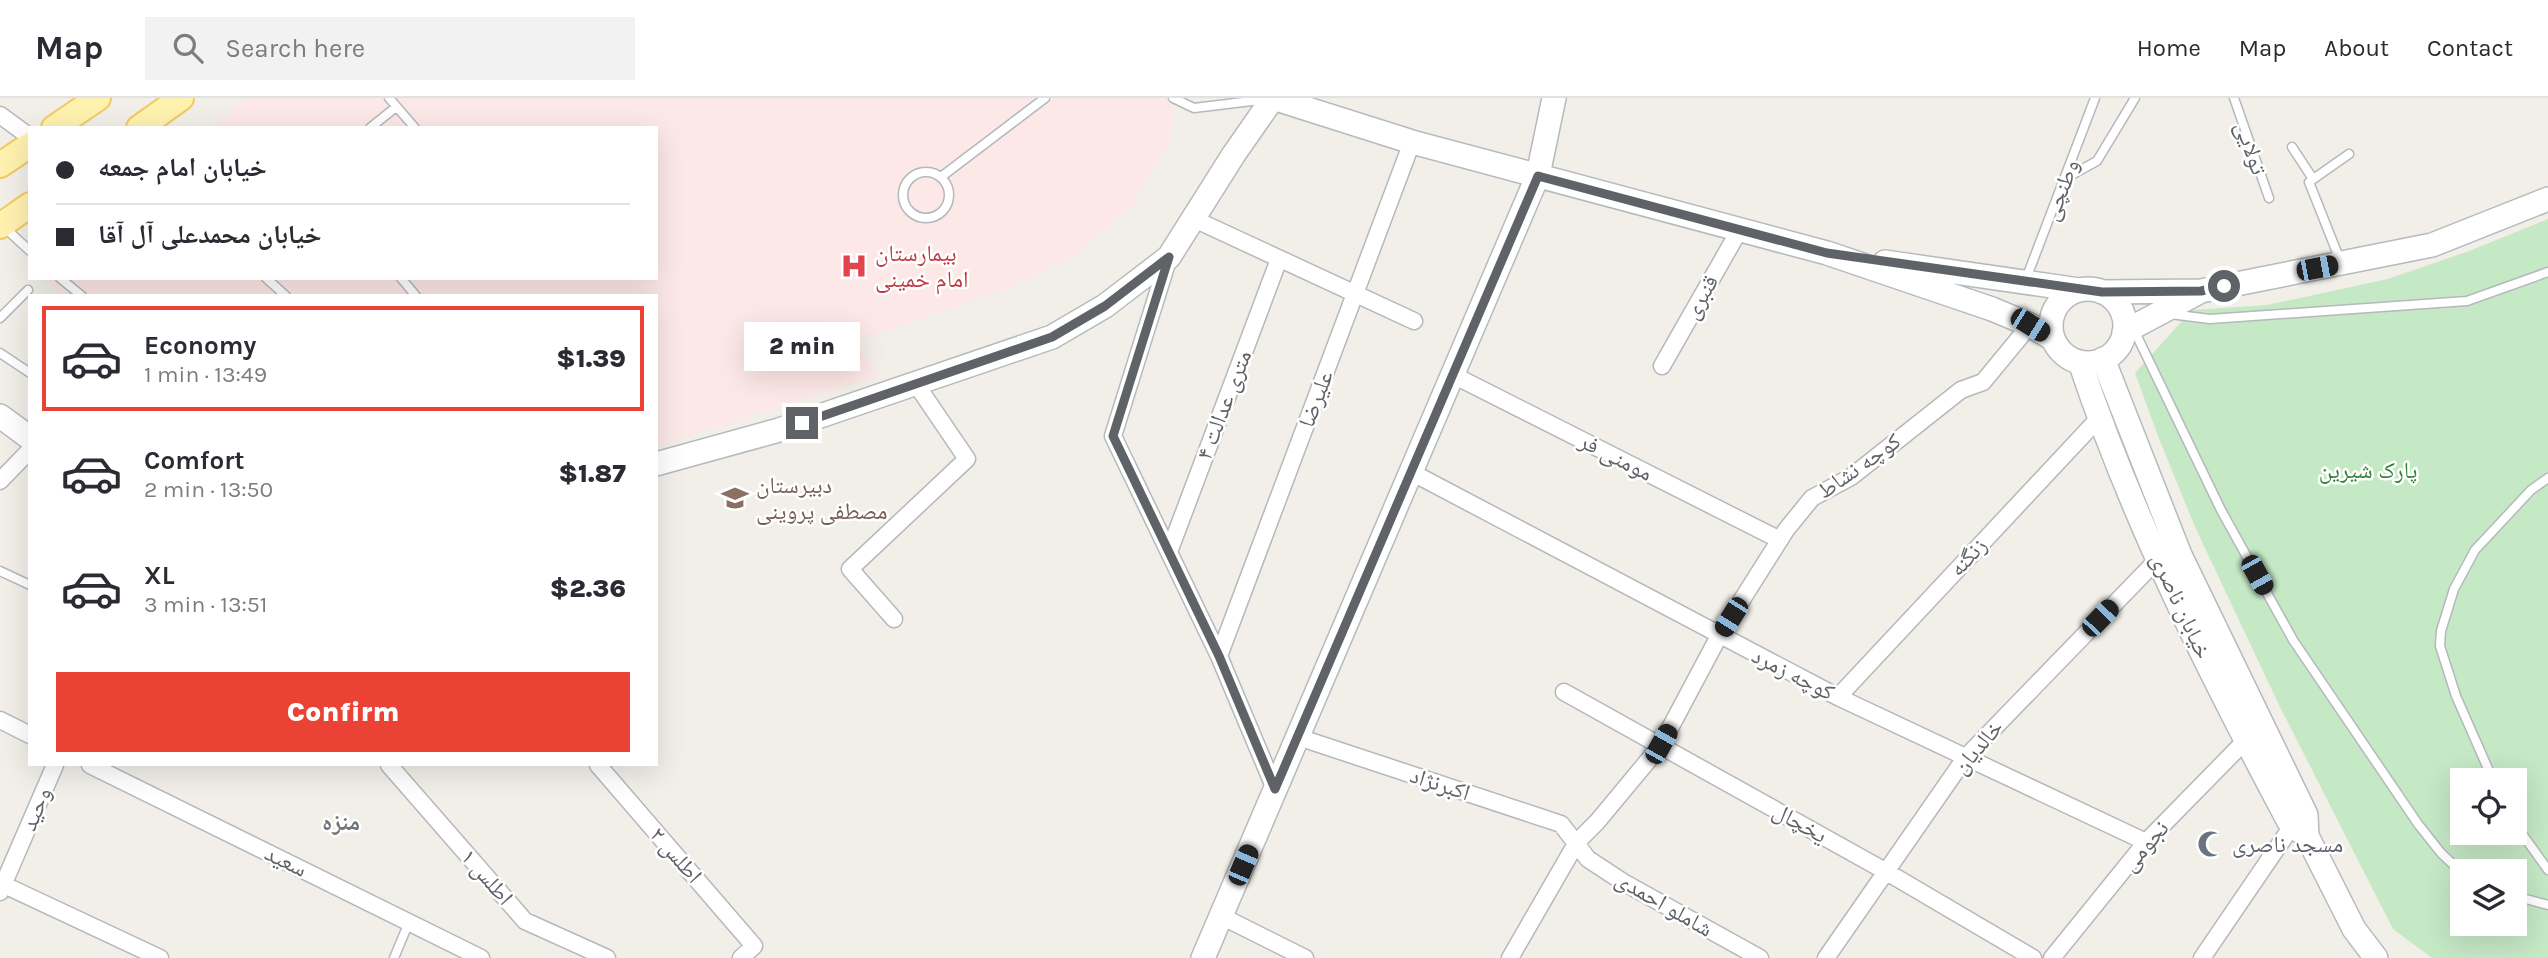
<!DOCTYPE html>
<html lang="en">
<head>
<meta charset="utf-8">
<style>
  :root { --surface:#fff; --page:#f2f2f3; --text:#2b2b33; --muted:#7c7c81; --line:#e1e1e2; --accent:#ea4335 }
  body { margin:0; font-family:Karla,"Noto Naskh Arabic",sans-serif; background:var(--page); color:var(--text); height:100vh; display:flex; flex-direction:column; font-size:26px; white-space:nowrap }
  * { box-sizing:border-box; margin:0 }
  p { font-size:23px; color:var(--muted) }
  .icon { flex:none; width:38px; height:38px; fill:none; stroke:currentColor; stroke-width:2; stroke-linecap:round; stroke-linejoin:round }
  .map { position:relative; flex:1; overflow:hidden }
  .panel { position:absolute; left:28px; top:196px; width:630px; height:472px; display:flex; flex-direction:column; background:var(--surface); border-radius:0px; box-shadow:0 7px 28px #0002 }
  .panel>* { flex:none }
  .top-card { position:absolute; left:28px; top:28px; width:630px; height:154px; border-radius:0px; box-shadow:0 7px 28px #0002; display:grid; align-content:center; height:154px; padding:0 28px; background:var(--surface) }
  .fabs { position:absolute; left:2450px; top:670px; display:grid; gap:14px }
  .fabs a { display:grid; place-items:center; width:77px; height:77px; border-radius:0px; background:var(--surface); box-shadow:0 7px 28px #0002; font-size:35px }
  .end { position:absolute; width:32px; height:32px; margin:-16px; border:9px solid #5f6368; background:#fff; box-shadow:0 0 0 4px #fff }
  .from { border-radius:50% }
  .bubble { position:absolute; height:49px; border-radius:0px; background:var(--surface); box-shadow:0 7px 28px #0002; font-size:23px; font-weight:800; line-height:49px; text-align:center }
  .car { position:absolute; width:21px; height:42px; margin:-21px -10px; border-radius:9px; box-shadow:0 0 5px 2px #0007; background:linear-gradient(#222 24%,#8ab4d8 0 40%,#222 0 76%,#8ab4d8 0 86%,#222 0) }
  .top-card b { display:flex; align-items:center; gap:24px; height:66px; font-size:26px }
  .top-card b+b { border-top:2px solid var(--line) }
  .top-card i { width:18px; height:18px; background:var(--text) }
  ul { padding:12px 0 0; list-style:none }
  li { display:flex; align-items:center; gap:21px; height:105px; margin:0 14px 10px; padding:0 14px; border:4px solid transparent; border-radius:0px }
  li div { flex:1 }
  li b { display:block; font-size:26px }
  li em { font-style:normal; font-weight:800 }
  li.current { border-color:var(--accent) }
  li>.icon { width:63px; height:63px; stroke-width:1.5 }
  .cta { display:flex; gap:14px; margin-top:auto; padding:14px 28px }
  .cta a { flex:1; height:80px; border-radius:0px; background:var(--accent); color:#fff; font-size:28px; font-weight:800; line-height:80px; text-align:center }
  header { display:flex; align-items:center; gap:42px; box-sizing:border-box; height:98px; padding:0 35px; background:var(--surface); border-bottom:2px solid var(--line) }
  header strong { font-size:33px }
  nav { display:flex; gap:38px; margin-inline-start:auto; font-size:24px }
  .search { width:490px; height:63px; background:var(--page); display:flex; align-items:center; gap:18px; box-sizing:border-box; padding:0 24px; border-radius:0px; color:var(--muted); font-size:26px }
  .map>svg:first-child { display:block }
  .medical { fill:#fce8e6 }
  .green { fill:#c5e8c5; fill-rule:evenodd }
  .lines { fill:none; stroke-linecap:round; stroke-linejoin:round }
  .lane-casing { stroke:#b5b8bc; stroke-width:11 }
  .street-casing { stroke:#b5b8bc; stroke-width:19 }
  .secondary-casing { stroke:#b6babf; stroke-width:26 }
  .primary-casing { stroke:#f2c960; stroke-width:28 }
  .lane { stroke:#fff; stroke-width:8 }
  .street { stroke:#fff; stroke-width:16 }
  .secondary { stroke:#fff; stroke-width:23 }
  .primary { stroke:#fff2af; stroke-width:24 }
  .route { stroke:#5f6368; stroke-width:9 }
  .labels { text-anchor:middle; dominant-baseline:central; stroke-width:5; stroke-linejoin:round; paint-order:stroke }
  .street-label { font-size:23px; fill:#5f6368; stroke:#fff }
  .health-label { font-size:23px; fill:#be3a42; stroke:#fff; text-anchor:start }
  .park-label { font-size:23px; fill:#348238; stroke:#fff }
  .education-label { font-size:23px; fill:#785e54; stroke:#fff; text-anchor:start }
  .worship-label { font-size:23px; fill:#5b616d; stroke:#fff; text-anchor:start }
  .neighbourhood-label { font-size:24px; font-weight:bold; fill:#70757a; stroke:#fff }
</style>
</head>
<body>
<header>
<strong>Map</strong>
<div class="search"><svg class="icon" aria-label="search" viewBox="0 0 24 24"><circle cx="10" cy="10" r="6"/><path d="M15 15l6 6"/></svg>Search here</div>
<nav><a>Home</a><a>Map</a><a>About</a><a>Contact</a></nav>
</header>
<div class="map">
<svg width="2548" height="860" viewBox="0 0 2548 860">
  <rect width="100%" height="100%" fill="#f1efe8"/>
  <path class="medical" d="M248,0h926l-3,41 -39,67 -56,48 -71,36 -150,52 25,33 -224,71v-150h-592l-22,-18h614v-150h-445z"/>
  <path class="green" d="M2548,121v739h-116l-39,-29 -113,-222 -85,-180 -37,-91 -23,-63 57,-63 75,-5 121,-26 81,-28zM2462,682h53v53h-53zM2462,774h53v52h-53z"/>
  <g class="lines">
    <g class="lane-casing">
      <path id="lane" d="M389,0l26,30
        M1173,0l21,10 74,-9
        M2234,0l35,100
        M370,30l26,-21
        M2292,49l21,32
        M903 97a23 23 0 1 1 46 0a23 23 0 1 1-46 0Z
        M941,79l104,-79
        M2066,80l31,-17 38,-63
        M4,129l26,24
        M2340,162l-31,-78 40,-28
        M60,180l22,18
        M266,180l20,18
        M401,180l15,18
        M2026,181l69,-181
        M2170,216l40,5 257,-18 81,-29
        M0,220l28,-28
        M2134,232l87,180 72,130 125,184 23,29 21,20
        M0,255l30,20
        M0,473l30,14
        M2493,682l-37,-84 -16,-50 1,-15 13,-42 21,-39 56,-60 17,-12
        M2515,726l33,46
        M2515,798l33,9
        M394,860l15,-36"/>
    </g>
    <g class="street-casing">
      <path id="street" d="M0,17l30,22
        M1194,121l220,102
        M1169,159l-56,179 106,220 56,133
        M1662,268l78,-137
        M1453,277l327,165
        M1411,374l427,225 308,145
        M0,383l30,-31
        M1169,454l110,-293
        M894,521l-44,-50 117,-110 -51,-75
        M1219,558l193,-514
        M1564,594l321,179 148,87
        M1838,599l261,-279
        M0,622l30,15
        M1298,639l263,87 27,35 35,23 137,76
        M90,667l391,193
        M389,667l136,156 82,37
        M598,667l156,181 -13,12
        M0,785l160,75
        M0,794l55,-127
        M1221,818l84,42
        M1510,860l67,-116 20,-20 64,-77 58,-109 67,-106 26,-32 39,-21 110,-87 22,-8 47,-57
        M1826,860l139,-200 193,-199
        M2052,860l94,-116 100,-102
        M2202,860l90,-132 7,-6"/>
    </g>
    <g class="secondary-casing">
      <path id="secondary" d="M1885,164l194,28
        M2051 228a37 37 0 1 1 74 0a37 37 0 1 1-74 0Z
        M2201,193l231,-46 116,-46
        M2102,194l99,-1 -77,41
        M2103,261l77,196 126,260 1,21 47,93 22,29
        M2080,264c53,159 129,310 208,458l4,6 15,10
        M0,318l30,22
        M656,366l123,-34 273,-93 53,-31 64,-49 65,-103 39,-56 139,44 415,111 165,56 38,16 23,14
        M1203,860l335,-783 16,-77"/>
    </g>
    <g class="primary-casing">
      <path id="primary" d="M54,30l44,-30
        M139,30l42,-30
        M0,67l30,-20
        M0,128l30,-21"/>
    </g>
    <use href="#lane" class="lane"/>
    <use href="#street" class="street"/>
    <use href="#secondary" class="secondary"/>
    <use href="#primary" class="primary"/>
  </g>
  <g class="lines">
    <path class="route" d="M802,325l250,-86 53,-31 64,-49 -56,179 106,220 56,133 263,-613 289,77 275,39 99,-1 23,-5"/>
  </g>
  <defs>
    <g id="hospital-bare" transform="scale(2.1)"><path d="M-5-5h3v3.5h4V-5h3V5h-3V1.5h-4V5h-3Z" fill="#e0444e" stroke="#fff" stroke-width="2.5" paint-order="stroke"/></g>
    <g id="school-bare" transform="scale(2.1)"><path d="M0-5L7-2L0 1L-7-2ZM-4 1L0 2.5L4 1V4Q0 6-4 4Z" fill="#8d6e63" stroke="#fff" stroke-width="2.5" paint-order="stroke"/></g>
    <g id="mosque-bare" transform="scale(2.1)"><path d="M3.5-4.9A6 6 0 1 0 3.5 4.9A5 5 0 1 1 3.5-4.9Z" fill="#6b7280" stroke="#fff" stroke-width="2.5" paint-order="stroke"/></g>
  </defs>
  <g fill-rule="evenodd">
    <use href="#hospital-bare" x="854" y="168"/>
    <use href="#school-bare" x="735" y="400"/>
    <use href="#mosque-bare" x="2211" y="746"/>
  </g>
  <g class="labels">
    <g class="street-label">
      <text transform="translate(2251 50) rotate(71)">تولایی</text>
      <text transform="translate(2061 92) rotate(-69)">وطنچی</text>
      <text transform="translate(1701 199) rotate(-60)">قنبری</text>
      <text transform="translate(1316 301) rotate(-69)">علیرضا</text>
      <text transform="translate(1224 307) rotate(-69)">۴ متری عدالت</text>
      <text transform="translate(1616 359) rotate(27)">مومنی فر</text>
      <text transform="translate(1859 368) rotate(-35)">کوچه نشاط</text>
      <text transform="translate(1968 459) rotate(-47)">زنگنه</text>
      <text transform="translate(2181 508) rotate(65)">خیابان ناصری</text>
      <text transform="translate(1793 576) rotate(27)">کوچه زمرد</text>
      <text transform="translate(1978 649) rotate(-49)">خالدیان</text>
      <text transform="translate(1440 686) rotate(18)">اکبرنژاد</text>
      <text transform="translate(36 711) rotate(-67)">وحید</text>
      <text transform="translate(1800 725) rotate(29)">یخچال</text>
      <text transform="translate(2145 748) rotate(-49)">نجومی</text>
      <text transform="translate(676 757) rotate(49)">اطلس ۲</text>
      <text transform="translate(286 763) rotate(26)">سعید</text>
      <text transform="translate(487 779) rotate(49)">اطلس ۱</text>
      <text transform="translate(1664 806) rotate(30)">شاملو احمدی</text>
    </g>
    <g class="health-label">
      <text x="875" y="155">بیمارستان<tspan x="875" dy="26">امام خمینی</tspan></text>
    </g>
    <g class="park-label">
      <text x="2368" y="372">پارک شیرین</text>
    </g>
    <g class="education-label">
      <text x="756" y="387">دبیرستان<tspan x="756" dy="26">مصطفی پروینی</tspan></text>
    </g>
    <g class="worship-label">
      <text x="2232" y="746">مسجد ناصری</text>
    </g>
    <g class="neighbourhood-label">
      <text x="341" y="724">منزه</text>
    </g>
  </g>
</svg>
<div class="fabs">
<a><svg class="icon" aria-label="locate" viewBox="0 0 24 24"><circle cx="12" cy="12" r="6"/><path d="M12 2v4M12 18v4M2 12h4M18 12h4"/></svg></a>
<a><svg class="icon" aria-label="layers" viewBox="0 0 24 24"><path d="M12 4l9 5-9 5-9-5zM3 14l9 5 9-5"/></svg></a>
</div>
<i class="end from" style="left:2224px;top:188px"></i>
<i class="end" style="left:802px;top:325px"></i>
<div class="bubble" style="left:744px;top:224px;width:116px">2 min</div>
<i class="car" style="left:2317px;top:170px;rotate:79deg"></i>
<i class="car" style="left:2030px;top:227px;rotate:122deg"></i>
<i class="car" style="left:2257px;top:477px;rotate:151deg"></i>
<i class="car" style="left:1731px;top:519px;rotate:212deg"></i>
<i class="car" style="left:2100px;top:520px;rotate:44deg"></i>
<i class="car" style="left:1661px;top:646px;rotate:29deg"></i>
<i class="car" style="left:1243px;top:767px;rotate:23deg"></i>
<div class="top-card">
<b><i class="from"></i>خیابان امام جمعه</b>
<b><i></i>خیابان محمدعلی آل آقا</b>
</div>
<section class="panel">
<ul>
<li class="current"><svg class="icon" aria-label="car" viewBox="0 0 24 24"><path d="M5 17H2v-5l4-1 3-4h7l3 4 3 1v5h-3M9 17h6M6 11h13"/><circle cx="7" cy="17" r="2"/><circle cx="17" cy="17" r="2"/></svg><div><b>Economy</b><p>1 min · 13:49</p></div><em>$1.39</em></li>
<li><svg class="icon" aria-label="car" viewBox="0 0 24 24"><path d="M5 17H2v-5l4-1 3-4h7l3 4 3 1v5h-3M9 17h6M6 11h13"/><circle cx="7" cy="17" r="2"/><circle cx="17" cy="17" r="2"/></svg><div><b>Comfort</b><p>2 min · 13:50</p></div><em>$1.87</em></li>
<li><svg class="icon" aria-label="car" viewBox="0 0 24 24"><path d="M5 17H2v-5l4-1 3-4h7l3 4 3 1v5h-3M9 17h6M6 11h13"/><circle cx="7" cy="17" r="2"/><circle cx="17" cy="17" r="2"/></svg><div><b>XL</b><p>3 min · 13:51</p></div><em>$2.36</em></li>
</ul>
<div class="cta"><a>Confirm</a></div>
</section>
</div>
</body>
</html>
